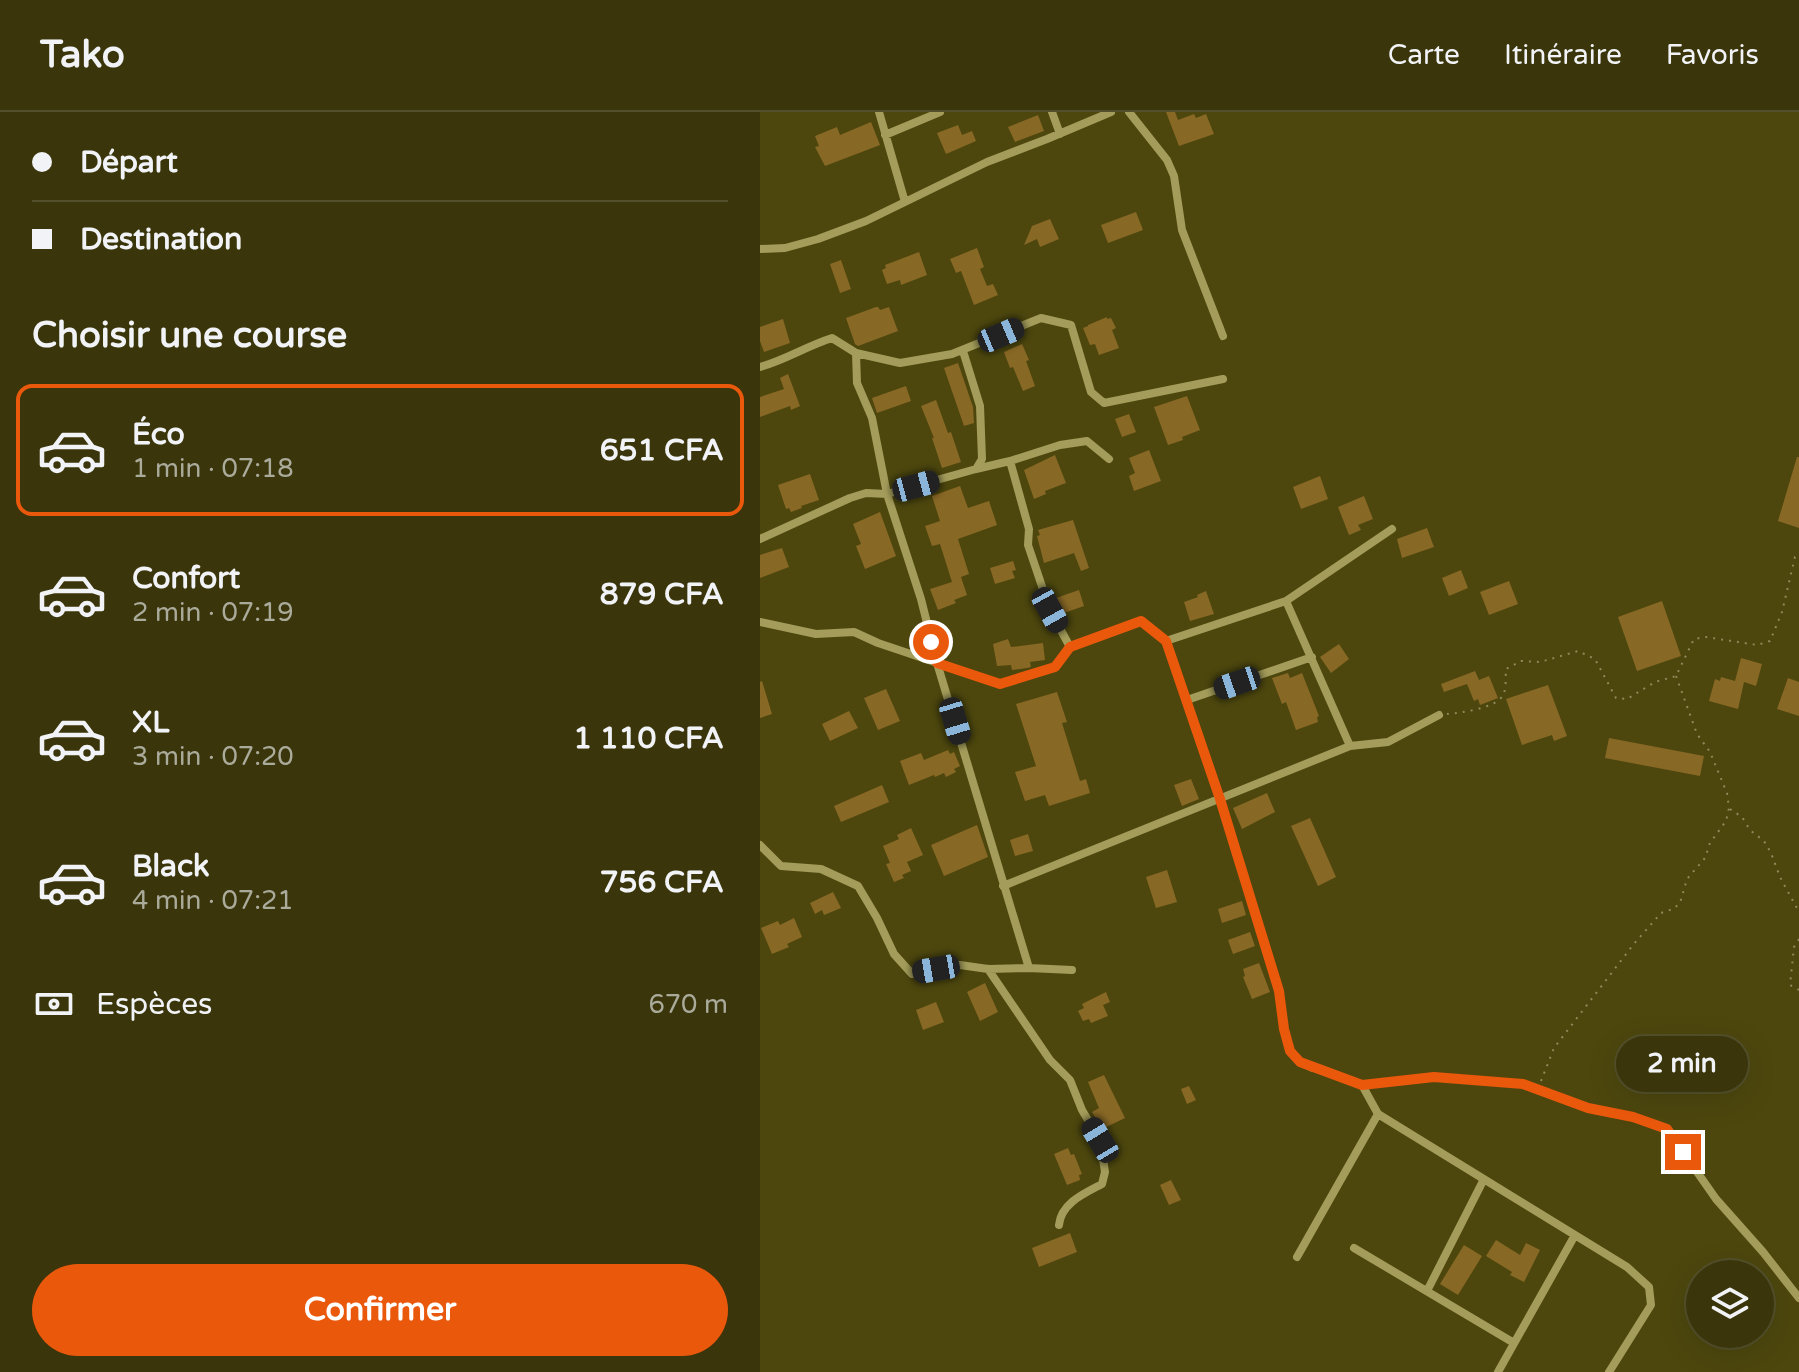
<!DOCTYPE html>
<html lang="fr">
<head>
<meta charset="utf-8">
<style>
  :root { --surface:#3a350a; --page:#413d13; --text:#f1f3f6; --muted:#abab9c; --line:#54502b; --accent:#ea580c }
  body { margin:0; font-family:"Varela Round",sans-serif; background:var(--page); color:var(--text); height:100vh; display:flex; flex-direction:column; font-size:30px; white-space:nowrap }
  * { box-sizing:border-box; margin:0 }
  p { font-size:26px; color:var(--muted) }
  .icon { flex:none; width:44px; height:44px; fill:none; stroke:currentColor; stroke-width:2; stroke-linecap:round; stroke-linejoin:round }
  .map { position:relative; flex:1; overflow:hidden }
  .sheet { display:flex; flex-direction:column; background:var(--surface); width:760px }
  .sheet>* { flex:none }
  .guide { display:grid; align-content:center; height:176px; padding:0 32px; background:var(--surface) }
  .fabs { position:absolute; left:926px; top:1148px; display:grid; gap:16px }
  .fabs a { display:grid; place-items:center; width:88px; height:88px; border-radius:50%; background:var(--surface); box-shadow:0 8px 32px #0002,0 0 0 2px var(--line); font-size:40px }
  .end { position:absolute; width:36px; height:36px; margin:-18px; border:10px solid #ea580c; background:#fff; box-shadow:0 0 0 4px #fff }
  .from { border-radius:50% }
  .bubble { position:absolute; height:56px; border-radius:28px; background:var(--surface); box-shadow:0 8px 32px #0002,0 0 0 2px var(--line); font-size:26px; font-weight:700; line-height:56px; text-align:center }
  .car { position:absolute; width:24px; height:48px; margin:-24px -12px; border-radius:10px; box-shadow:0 0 6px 2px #0007; background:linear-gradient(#222 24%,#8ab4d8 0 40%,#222 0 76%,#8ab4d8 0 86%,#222 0) }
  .guide b { display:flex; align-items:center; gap:28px; height:76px; font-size:30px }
  .guide b+b { border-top:2px solid var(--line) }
  .guide i { width:20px; height:20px; background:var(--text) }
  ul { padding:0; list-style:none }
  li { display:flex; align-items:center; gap:24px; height:132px; margin:0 16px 12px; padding:0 16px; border:4px solid transparent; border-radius:16px }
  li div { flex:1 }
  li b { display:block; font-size:30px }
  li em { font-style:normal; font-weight:700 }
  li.current { border-color:var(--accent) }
  li>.icon { width:72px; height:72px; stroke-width:1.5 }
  h2 { padding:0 32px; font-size:36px; line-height:96px }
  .pay { display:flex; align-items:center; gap:20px; height:88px; padding:0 32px; font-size:30px }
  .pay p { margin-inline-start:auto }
  .button { display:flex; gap:16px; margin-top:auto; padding:16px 32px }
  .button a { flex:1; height:92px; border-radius:48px; background:var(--accent); color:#fff; font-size:32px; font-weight:700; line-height:92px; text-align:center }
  header { display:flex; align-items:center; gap:48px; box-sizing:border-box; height:112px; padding:0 40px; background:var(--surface); border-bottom:2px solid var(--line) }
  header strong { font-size:38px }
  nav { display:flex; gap:44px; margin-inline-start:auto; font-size:28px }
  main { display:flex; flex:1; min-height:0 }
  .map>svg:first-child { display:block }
  .building { fill:#886825 }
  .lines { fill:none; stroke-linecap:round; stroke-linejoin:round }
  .path { stroke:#8e8959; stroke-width:2; stroke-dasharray:2 6; stroke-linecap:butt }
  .minor { stroke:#a39c5a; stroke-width:8 }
  .route { stroke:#ea580c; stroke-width:10 }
</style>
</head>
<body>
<header>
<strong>Tako</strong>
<nav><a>Carte</a><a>Itinéraire</a><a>Favoris</a></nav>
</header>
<main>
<section class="sheet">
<div class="guide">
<b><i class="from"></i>Départ</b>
<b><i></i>Destination</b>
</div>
<h2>Choisir une course</h2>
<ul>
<li class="current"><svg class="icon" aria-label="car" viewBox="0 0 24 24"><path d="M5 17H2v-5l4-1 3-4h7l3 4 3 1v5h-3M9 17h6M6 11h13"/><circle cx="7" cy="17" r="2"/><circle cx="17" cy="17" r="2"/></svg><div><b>Éco</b><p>1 min · 07:18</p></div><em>651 CFA</em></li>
<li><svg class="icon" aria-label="car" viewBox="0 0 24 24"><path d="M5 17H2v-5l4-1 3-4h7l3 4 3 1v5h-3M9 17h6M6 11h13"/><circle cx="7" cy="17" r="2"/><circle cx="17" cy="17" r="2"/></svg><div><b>Confort</b><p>2 min · 07:19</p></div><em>879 CFA</em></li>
<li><svg class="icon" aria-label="car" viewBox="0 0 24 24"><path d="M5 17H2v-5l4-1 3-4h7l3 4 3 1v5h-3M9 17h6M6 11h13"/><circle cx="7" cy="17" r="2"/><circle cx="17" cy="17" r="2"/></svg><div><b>XL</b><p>3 min · 07:20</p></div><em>1 110 CFA</em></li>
<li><svg class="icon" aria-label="car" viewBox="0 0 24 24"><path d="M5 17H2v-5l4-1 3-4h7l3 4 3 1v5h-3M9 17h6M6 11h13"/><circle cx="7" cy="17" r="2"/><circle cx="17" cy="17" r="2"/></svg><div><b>Black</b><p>4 min · 07:21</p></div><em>756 CFA</em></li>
</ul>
<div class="pay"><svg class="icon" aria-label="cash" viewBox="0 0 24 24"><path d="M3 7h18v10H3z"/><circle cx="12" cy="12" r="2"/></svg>Espèces<p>670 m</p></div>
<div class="button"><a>Confirmer</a></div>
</section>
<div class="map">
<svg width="1039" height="1260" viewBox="0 0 1039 1260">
  <rect width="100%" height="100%" fill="#4d470e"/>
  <path class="building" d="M406,0h9l3,8 16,-6 2,4 10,-4 8,20 -35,12z
    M278,3l6,16 -29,11 -7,-15z
    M111,10l9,23 -55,21 -10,-19 4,-1 -4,-10 22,-9 3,8z
    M198,13l4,10 10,-4 4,10 -30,13 -9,-21z
    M376,100l7,18 -35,13 -7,-18z
    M290,107l9,20 -19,8 -3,-8 -13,6 8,-19z
    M217,136l7,19 -4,2 7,17 6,-2 5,11 -24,10 -13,-34 -5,2 -6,-14z
    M159,140l8,23 -26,10 -1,-5 -13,4 -5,-14 4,-2 -1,-3z
    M81,148l10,29 -11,4 -10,-29z
    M116,195h2l2,3 9,-3 9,24 -40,15 -3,-2 -9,-26z
    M347,205v2l4,-1 5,10 -4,2 7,18 -20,7 -4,-11 -5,1 -7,-17 5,-2v-1z
    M23,207l7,24 -26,9 -4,-11v-14z
    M262,232l7,16 -3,1 9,25 -12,5 -10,-24 -3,1 -6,-16z
    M198,251l15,44 1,16 -10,3 -20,-58z
    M28,262l12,32 -9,4 -1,-4 -30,11v-20l24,-8 -4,-11z
    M146,274l5,15 -34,12 -5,-15z
    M427,284l13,34 -18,7 1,3 -15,5 -14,-38z
    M176,288l12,33 3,-1 10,30 -19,6 -10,-30h2l-13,-32z
    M369,302l7,18 -14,5 -7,-18z
    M389,338l12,31 -27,10 -5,-15 6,-3 -6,-15z
    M295,343l11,28 -21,8 1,3 -12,5 -10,-29z
    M1037,345h2v71l-21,-7z
    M50,362l9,26 -18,6 1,2 -11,4 -2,-4 -3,1 -8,-24z
    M560,364l8,23 -27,10 -8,-22z
    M200,374l8,22 21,-7 8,24 -39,14 11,35 -8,3 6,18 -13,5 2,3 -18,7 -8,-21 22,-7 -12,-38 -8,2 -7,-20 15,-5 -8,-25z
    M604,384l9,23 -15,6 3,5 -12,5 -11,-28z
    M120,400l16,44 -31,13 -9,-23 5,-2 -8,-20z
    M313,408l16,48 -8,3 -7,-18 -30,10 -7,-27 3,-1 -2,-5z
    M667,416l7,19 -32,11 -5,-19z
    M22,436l7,19 -29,11v-23z
    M253,449l3,9 -4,1 3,7 -20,6 -5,-16z
    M701,458l7,18 -19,8 -7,-18z
    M749,469l9,23 -29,11 -9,-23z
    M319,478l5,16 -20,7 -2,-5 -2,1 -4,-11z
    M446,479l8,23 -24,7 -6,-19 14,-5 -1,-2z
    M902,489l19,55 -44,15 -19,-54z
    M248,527l3,8 32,-4 2,17 -15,2 1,5 -4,1 -15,2 -1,-5 -14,1 -4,-22z
    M579,532l10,15 -18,14 -11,-16z
    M981,546l21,6 -6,22 -12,-4 -6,27 -29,-8 6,-22 5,2 1,-4 14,4z
    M715,559l4,9 10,-4 9,22 -18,7 -2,-6 -4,2 -7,-17 -23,8 -3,-8z
    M528,561l2,5 12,-5 17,43 -2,1 1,5 -22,8 -10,-28 -4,2 -10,-26z
    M1028,566l11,4v34l-22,-7z
    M2,569l10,33 -12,4v-36z
    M788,573l19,51 -13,5 -2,-6 -30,10 -16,-46z
    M126,577l14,32 -22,9 -14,-32z
    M297,580l10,30 -5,1 18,58 6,-2 4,14 -41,13 -4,-11 -20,6 -10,-29 21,-6 -20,-62z
    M89,599l9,17 -28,13 -8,-17z
    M849,626l95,18 -4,20 -95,-18z
    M188,638l2,4 4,-2 6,14 -6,3 2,3 -10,5 -2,-4 -9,4 -1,-2 -25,10 -9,-24 21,-8 3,7z
    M431,667l8,20 -17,7 -8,-21z
    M122,673l7,17 -48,20 -7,-16z
    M507,681l8,19 -33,17 -9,-21z
    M550,706l26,59 -18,9 -27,-60z
    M217,713l11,32 -44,19 -13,-31z
    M151,716l12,27 -16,7 4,9 -9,4 2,3 -10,4 -8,-18 4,-1 -7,-17 16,-7 -2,-4z
    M268,722l5,17 -18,5 -5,-16z
    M407,758l10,32 -21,6 -10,-31z
    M73,780l8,16 -17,7 -2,-5 -7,4 -5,-11z
    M482,789l4,14 -24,8 -4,-14z
    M34,806l8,19 -15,7 2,3 -17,7 -11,-26 17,-7 2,4z
    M490,820l5,14 -22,8 -5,-14z
    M499,851l11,29 -18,7 -9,-22 2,-1 -2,-7z
    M225,871l13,29 -18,9 -13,-29z
    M346,880l4,10 -7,3 5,11 -17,7 -2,-4 -6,2 -5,-10 6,-3 -2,-4z
    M176,890l8,20 -21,8 -7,-20z
    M344,963l21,43 -23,11 -10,-17 7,-4 -11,-26z
    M429,974l7,14 -9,4 -6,-15z
    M308,1036l3,7 3,-1 8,20 -3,1 1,5 -13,5 -13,-31z
    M411,1068l10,20 -12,5 -9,-20z
    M310,1121l7,19 -38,15 -7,-19z
    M736,1128l24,15 6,-12 14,7 -16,32 -14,-7 2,-3 -26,-16z
    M704,1133l18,11 -24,39 -18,-11z"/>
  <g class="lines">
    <path class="path" d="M687,602c13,-1 50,-6 56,-19 4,-7 2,-18 3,-26l15,-8 19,1 38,-11 17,8 21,39 11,1 28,-17 21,-6 18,-37 12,-2 51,8 13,-4 12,-29 13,-55 4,-1
      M970,697l12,8 8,13 14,11 7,12 9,24 19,35
      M1039,827l-5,8 -4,38 9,5
      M781,969l13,-33 79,-103 28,-32 12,-4 7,-6 7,-24 18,-21 5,-15 16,-22 3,-13 -2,-15 -17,-41 -13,-18 -21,-58"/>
    <path class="minor" d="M119,0l26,90
      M292,0l8,22
      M369,0l38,48 7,16 8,54 41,106
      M125,23l55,-23
      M0,137l25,-1 33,-9 48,-18 121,-59 60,-23 64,-27
      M96,241l1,30 15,35 15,76 34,105 16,64 92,305
      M0,255c25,-7 47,-21 72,-29l24,15 44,10 52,-9 89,-36 30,7 20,67 13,11 119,-24
      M250,349l50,-16 27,-4 22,18
      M216,357l34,-8 19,68 -1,16 22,65 20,37
      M0,427l90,-41 16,-5 21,1 89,-25 6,-10 -2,-53 -17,-55
      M526,489l64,145
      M0,510l56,12 38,-2 24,11 122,41 55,-17 15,-20 71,-26 25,20 54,158 59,192 5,38 6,22 10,11 13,6 8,1 41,16 16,29 249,153 22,20 2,18 -42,67
      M406,529l120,-40 106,-72
      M427,588l125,-43
      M0,733l21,21 40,3 37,17 19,32 17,36 18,20 48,-9 28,4 41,-1 43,2
      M243,774l347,-140 38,-4 51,-27
      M228,857l62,91 20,20 12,30 18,30 5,32 -3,12c-17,9 -41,19 -43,41
      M602,973l72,-8 89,7 65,24 45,9 34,12 49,70 47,53 36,46
      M594,1136l160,95
      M537,1145l81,-143
      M667,1179l57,-112
      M738,1260l77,-137"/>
  </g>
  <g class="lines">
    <path class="route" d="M171,530l6,21 63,21 55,-17 15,-20 71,-26 25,20 54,158 59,192 5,38 6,22 10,11 62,23 72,-8 89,7 65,24 45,9 34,12 16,23"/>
  </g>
</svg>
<div class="fabs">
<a><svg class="icon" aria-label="layers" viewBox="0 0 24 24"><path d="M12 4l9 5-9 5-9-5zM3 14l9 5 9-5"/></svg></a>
</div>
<i class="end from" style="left:171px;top:530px"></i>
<i class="end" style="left:923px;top:1040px"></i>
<div class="bubble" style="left:856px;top:924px;width:132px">2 min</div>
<i class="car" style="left:241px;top:223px;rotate:67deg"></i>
<i class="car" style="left:156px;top:374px;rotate:75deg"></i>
<i class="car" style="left:290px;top:498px;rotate:151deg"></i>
<i class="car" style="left:477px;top:571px;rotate:251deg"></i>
<i class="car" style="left:195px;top:609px;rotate:163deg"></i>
<i class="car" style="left:176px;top:857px;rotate:260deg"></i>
<i class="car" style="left:340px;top:1028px;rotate:329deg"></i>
</div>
</main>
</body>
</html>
